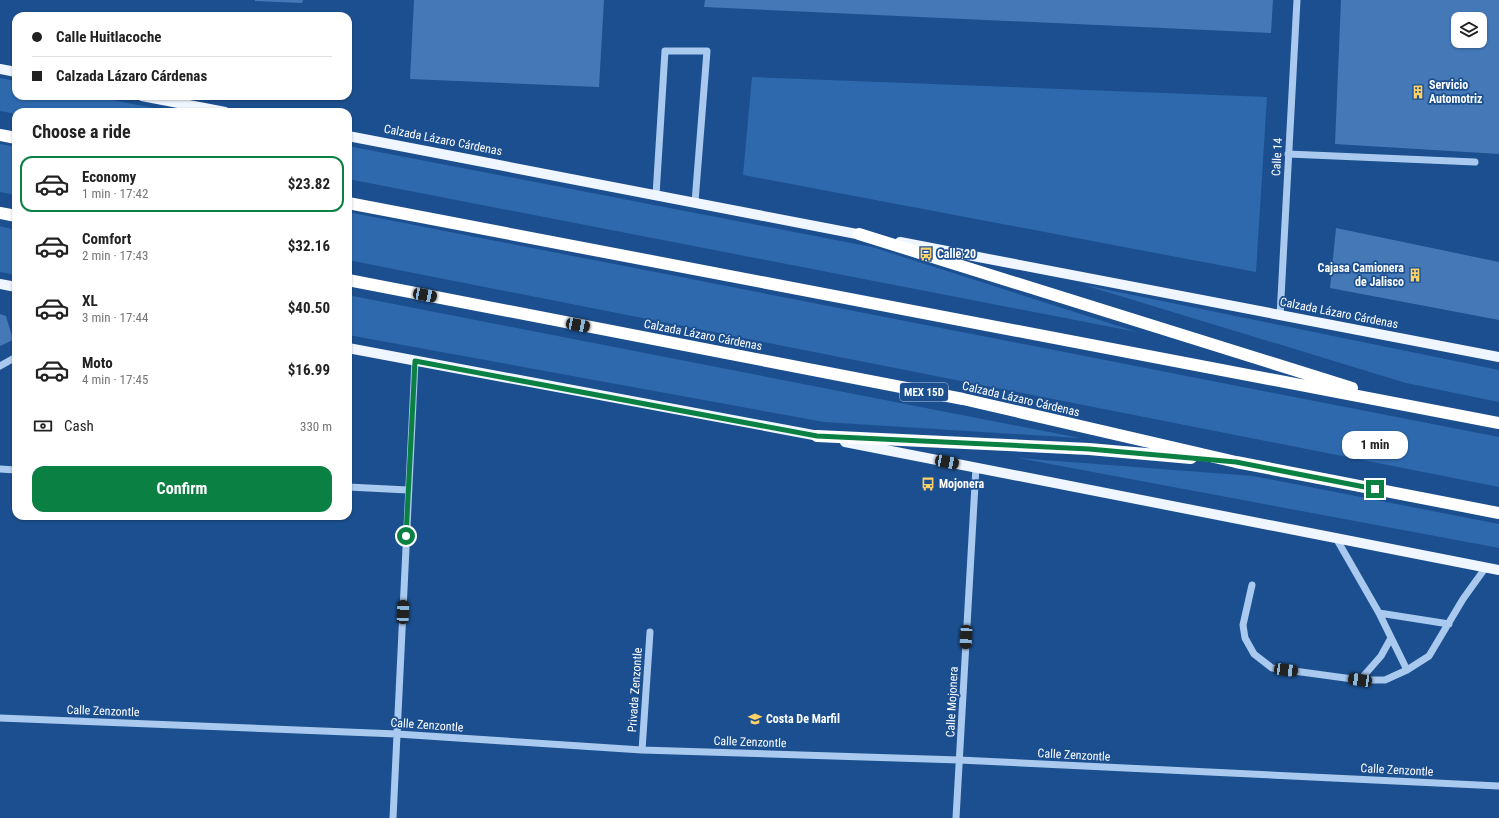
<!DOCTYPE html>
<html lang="en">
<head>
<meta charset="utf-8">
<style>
  :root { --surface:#fff; --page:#f6f6f6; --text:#222; --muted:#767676; --line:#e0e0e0; --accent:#0b8043 }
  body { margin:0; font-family:"Roboto Condensed",sans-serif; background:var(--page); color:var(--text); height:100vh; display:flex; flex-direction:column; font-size:15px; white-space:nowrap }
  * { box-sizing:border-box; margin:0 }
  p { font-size:13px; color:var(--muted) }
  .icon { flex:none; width:22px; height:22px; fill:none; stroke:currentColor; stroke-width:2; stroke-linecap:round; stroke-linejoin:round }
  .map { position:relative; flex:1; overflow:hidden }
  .side { position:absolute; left:12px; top:108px; width:340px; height:412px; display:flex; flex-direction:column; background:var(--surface); border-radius:12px; box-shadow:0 1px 3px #0004 }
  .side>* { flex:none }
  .top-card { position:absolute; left:12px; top:12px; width:340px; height:88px; border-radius:12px; box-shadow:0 1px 3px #0004; display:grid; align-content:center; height:88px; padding:0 20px; background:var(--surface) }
  .tools { position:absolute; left:1451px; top:12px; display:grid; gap:8px }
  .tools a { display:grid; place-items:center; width:36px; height:36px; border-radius:8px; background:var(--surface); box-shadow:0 1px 3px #0004; font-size:20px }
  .end { position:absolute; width:18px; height:18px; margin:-9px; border:5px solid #0b8043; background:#fff; box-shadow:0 0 0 2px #fff }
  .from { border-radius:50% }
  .bubble { position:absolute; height:28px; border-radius:12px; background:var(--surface); box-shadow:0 1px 3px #0004; font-size:13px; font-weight:700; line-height:28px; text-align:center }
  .car { position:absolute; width:12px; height:24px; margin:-12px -6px; border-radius:5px; box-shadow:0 0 3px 1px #0007; background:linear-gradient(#222 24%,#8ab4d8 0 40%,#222 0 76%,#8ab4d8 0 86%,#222 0) }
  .top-card b { display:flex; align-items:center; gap:14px; height:38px; font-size:15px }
  .top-card b+b { border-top:1px solid var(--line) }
  .top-card i { width:10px; height:10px; background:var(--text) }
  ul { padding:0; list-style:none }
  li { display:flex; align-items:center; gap:12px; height:56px; margin:0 8px 6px; padding:0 12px; border:2px solid transparent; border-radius:12px }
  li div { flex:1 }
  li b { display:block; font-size:15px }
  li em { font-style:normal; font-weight:700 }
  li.selected { border-color:var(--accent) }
  li>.icon { width:36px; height:36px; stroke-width:1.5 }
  h2 { padding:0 20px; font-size:18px; line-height:48px }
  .pay { display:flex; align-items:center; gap:10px; height:44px; padding:0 20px; font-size:15px }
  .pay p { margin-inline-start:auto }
  .primary-button { display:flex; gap:8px; margin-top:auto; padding:8px 20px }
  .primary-button a { flex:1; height:46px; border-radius:12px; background:var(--accent); color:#fff; font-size:16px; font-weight:700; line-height:46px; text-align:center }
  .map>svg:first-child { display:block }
  .green { fill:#2e69ad }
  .building { fill:#4478b7; fill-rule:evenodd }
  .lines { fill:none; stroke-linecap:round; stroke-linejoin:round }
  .minor { stroke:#a9c9ee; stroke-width:7 }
  .major { stroke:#f0f6ff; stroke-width:10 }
  .highway { stroke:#fff; stroke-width:12 }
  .route { stroke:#0b8043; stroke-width:5 }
  .labels { text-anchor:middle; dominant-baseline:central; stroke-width:3.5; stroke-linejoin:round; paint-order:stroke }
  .shield { fill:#1b4f8f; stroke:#bbcadd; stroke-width:1 }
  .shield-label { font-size:11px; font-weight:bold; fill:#fff }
  .poi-label { font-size:12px; font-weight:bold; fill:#fff; stroke:#1b4f8f; text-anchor:start }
  .street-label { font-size:12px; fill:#fff; stroke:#1b4f8f }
</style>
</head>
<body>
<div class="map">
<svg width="1499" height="818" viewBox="0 0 1499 818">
  <rect width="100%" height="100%" fill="#1b4f8f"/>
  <path class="green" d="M752,77l515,20 -11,175 -513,-97z
    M0,78l16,3v15h76l82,16h-158v2l-16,-3z
    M0,144l16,3v48l-16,-3z
    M348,146l524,101 265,85 -789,-153z
    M348,212l1151,225v50l-1151,-227z
    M0,226l16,4v45l-16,-3z
    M1084,285l415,85v32l-93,-19z
    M348,295l732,143 -256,-16 -476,-87z
    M1018,458l235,18 246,48v24z"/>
  <path class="building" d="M255,0h48l-1,3 -47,-2z
    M414,0h190l-5,87 -189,-8z
    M705,0h568l-2,33 -567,-26z
    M1341,0h158v154l-164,-10zM1458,19h22v22h-22z
    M1336,228l163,34v58l-169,-32z
    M0,314l6,2 7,24 -13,6z"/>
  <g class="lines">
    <path class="minor" d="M1288,154l187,8
      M656,195l9,-144h42l-12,151
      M1280,316l17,-316
      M0,366l16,-9
      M0,469l16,1
      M348,487l60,3
      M1336,538l43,75 28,57
      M1252,585l-9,40 2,13 9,16 18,14 88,12h25l22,-10 22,-14 34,-57 23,-32
      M1379,613l70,11
      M1360,680l21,-24 10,-18
      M0,718l397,16 245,16 317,10 540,26
      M642,750l8,-118
      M393,818l22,-457
      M956,818l20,-351"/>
    <path class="major" d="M0,69l16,3
      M142,96l83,16
      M348,136l519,100
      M900,242l599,115
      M0,284l16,3
      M348,348l476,89
      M845,442l654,128"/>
    <path class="highway" d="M0,135l16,3
      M348,203l1151,220
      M0,213l16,3
      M859,234l493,154
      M348,280l615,119 273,63 263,51
      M817,436l272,13 102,9"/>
  </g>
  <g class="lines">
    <path class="route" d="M406,536l9,-175 402,75 272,13 147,13 139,27"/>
  </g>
  <defs>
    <g id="building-bare" transform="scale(1.08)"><path d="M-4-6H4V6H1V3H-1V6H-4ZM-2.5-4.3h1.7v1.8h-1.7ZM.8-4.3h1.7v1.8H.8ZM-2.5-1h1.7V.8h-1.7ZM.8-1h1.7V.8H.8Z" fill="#ffd166" stroke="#1b4f8f" stroke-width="2.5" paint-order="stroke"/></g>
    <g id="bus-bare" transform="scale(1.08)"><path d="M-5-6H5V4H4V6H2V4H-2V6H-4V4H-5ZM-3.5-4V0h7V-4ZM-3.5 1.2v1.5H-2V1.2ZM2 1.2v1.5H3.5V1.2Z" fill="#ffd166" stroke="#1b4f8f" stroke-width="2.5" paint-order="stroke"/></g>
    <g id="school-bare" transform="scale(1.08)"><path d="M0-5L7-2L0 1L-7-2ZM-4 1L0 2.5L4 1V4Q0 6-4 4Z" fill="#ffd166" stroke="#1b4f8f" stroke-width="2.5" paint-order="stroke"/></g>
  </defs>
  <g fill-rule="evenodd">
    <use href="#building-bare" x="1418" y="92"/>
    <use href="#bus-bare" x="926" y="254"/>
    <use href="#building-bare" x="1415" y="275"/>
    <use href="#bus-bare" x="928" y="484"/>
    <use href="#school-bare" x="755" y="719"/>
  </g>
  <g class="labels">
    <rect class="shield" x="900" y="383" width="48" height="18" rx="3"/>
    <g class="shield-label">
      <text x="924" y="392">MEX 15D</text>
    </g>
    <g class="poi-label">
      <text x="1429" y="85">Servicio<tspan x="1429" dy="14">Automotriz</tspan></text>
      <text x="937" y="254">Calle 20</text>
      <text x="1404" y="268" text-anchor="end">Cajasa Camionera<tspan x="1404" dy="14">de Jalisco</tspan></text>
      <text x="939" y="484">Mojonera</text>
      <text x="766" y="719">Costa De Marfil</text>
    </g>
    <g class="street-label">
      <text transform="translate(443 140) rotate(11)">Calzada Lázaro Cárdenas</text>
      <text transform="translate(1277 157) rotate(-87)">Calle 14</text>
      <text transform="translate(1339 313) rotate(11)">Calzada Lázaro Cárdenas</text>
      <text transform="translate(703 335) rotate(11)">Calzada Lázaro Cárdenas</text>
      <text transform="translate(1021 399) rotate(13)">Calzada Lázaro Cárdenas</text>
      <text transform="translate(635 690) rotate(-86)">Privada Zenzontle</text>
      <text transform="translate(952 702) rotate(-87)">Calle Mojonera</text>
      <text transform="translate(103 711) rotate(2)">Calle Zenzontle</text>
      <text transform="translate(427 725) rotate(4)">Calle Zenzontle</text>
      <text transform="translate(750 742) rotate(2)">Calle Zenzontle</text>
      <text transform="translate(1074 755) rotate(3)">Calle Zenzontle</text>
      <text transform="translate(1397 770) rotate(3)">Calle Zenzontle</text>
    </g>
  </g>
</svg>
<div class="tools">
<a><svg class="icon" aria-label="layers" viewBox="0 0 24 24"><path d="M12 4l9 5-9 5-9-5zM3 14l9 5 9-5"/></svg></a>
</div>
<i class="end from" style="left:406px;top:536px"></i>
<i class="end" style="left:1375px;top:489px"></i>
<div class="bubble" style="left:1342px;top:431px;width:66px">1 min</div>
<i class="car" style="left:425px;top:295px;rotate:101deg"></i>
<i class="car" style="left:578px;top:325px;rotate:101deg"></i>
<i class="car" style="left:947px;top:462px;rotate:101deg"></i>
<i class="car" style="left:403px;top:612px;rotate:2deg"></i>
<i class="car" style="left:966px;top:637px;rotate:183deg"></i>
<i class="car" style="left:1286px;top:670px;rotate:97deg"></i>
<i class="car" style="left:1360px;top:680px;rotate:278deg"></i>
<div class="top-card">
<b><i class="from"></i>Calle Huitlacoche</b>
<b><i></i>Calzada Lázaro Cárdenas</b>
</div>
<section class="side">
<h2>Choose a ride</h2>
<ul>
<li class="selected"><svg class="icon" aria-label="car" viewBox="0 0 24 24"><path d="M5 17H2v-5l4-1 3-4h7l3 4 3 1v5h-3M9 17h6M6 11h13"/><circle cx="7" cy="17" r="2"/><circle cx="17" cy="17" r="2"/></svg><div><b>Economy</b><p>1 min · 17:42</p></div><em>$23.82</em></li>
<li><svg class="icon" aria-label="car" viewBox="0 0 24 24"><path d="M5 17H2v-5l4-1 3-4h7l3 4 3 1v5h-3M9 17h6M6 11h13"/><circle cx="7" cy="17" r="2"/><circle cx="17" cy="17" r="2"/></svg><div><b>Comfort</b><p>2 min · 17:43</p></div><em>$32.16</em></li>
<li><svg class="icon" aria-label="car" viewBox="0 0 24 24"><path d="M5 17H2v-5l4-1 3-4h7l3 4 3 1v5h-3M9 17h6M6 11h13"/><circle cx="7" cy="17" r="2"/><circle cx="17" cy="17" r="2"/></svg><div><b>XL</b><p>3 min · 17:44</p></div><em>$40.50</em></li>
<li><svg class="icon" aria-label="car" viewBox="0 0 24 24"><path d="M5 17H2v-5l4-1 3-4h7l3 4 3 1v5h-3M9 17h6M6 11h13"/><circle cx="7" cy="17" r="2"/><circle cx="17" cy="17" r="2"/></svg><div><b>Moto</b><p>4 min · 17:45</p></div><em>$16.99</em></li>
</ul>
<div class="pay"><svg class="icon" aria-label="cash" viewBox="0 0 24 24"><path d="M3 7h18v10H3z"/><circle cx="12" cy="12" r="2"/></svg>Cash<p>330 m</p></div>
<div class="primary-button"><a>Confirm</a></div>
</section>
</div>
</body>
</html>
